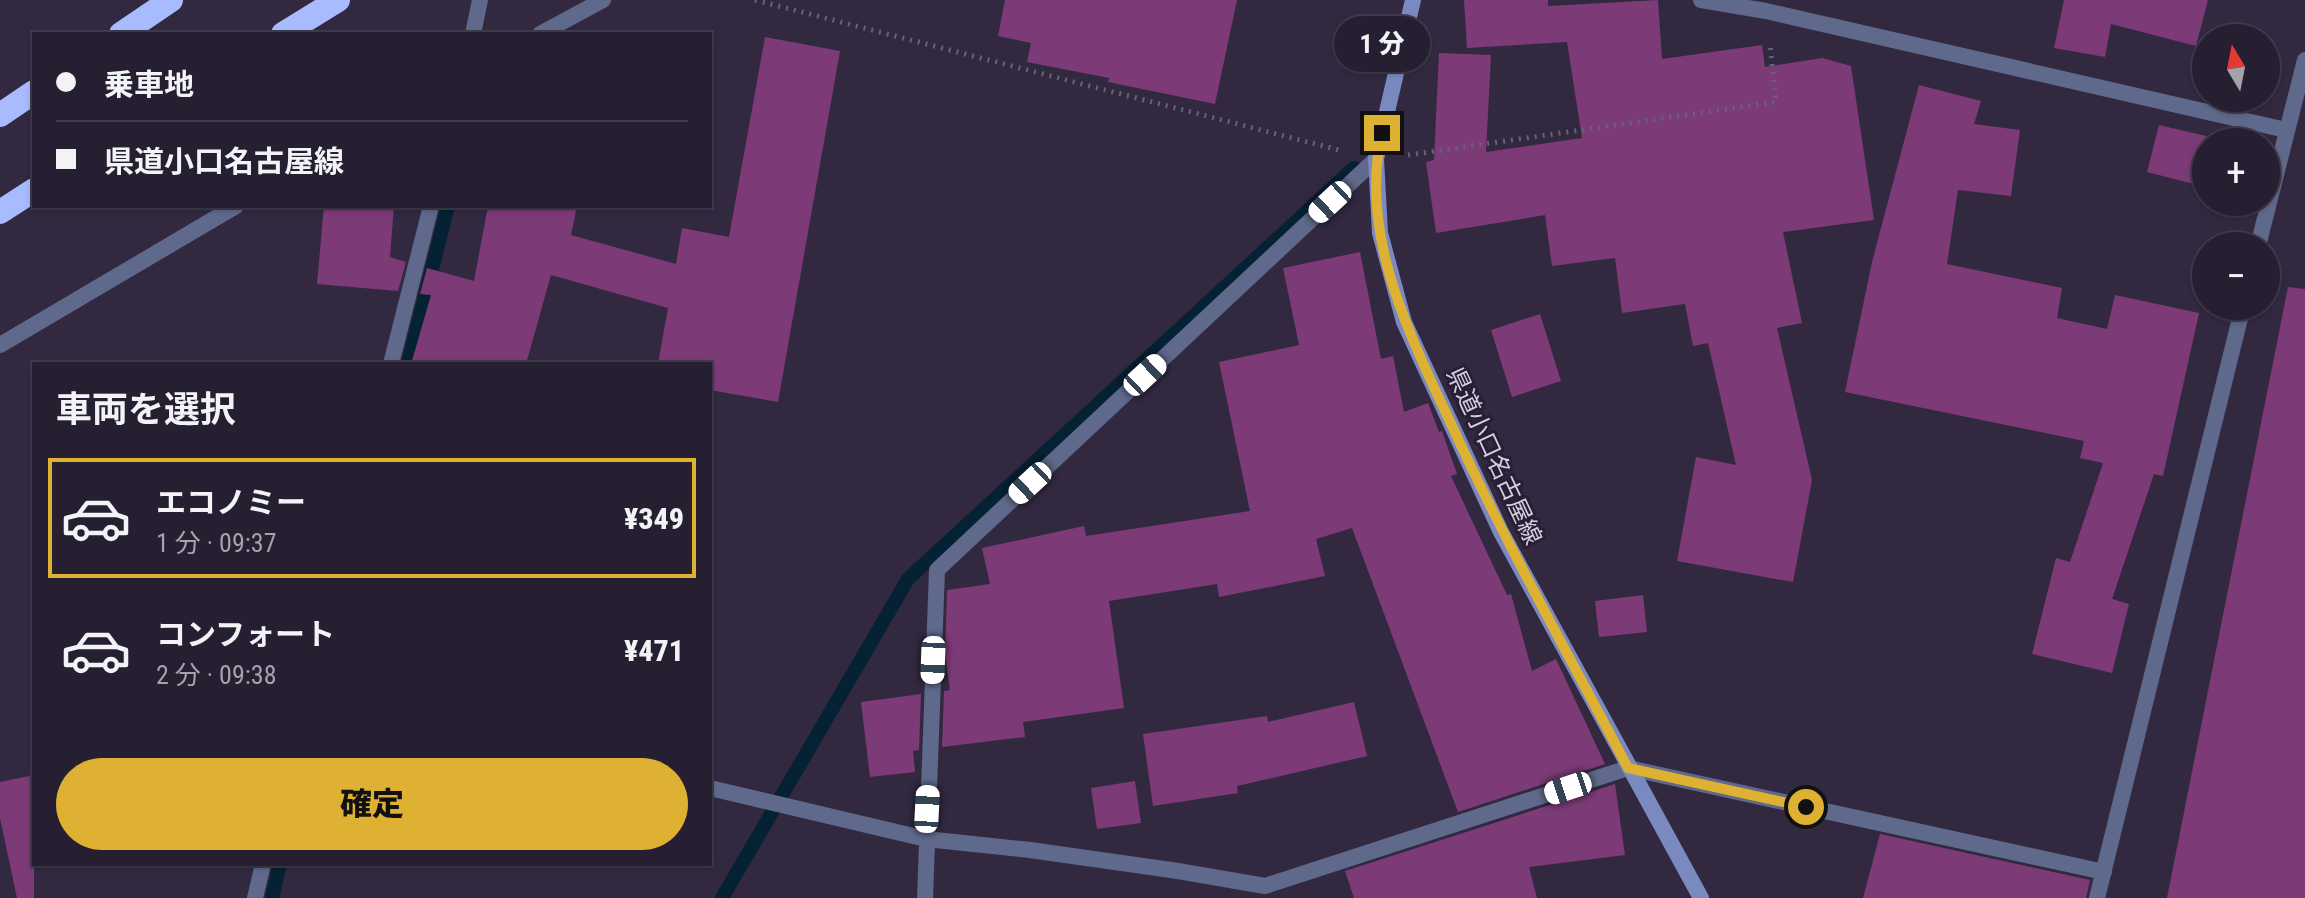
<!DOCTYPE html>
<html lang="ja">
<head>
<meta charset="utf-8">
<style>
  :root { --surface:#261f31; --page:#2e2739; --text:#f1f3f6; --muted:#a4a2ab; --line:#423d4d; --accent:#deb133 }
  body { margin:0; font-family:"Roboto Condensed","Noto Sans JP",sans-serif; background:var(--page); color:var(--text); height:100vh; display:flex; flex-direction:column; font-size:30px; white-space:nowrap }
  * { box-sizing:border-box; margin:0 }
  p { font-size:26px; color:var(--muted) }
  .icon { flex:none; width:44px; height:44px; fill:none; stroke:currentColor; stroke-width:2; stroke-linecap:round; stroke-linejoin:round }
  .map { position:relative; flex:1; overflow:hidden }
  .details { position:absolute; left:32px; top:362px; width:680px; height:504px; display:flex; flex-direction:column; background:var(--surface); border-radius:0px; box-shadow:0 2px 6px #0004,0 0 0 2px var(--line) }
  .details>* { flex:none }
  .hud { position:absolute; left:32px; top:32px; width:680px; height:176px; border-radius:0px; box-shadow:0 2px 6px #0004,0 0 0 2px var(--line); display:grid; align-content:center; height:176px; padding:0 24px; background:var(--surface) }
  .needle { width:52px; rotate:350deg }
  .controls { position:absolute; left:2192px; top:24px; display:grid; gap:16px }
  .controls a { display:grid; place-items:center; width:88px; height:88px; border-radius:50%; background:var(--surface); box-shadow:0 2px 6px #0004,0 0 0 2px var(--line); font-size:40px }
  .end { position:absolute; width:36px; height:36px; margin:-18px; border:10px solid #deb133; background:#111; box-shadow:0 0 0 4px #111 }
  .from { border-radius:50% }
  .bubble { position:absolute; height:56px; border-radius:28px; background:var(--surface); box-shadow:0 2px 6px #0004,0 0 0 2px var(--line); font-size:26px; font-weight:800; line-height:56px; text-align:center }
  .car { position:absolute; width:24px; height:48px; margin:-24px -12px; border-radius:10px; box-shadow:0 0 6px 2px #0007; background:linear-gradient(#fff 24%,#345 0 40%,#fff 0 76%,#345 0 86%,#fff 0) }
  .hud b { display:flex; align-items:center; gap:28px; height:76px; font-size:30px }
  .hud b+b { border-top:2px solid var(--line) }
  .hud i { width:20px; height:20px; background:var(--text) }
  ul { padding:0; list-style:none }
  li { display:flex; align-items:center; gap:24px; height:120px; margin:0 16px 12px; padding:0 8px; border:4px solid transparent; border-radius:0px }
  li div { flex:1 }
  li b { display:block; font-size:30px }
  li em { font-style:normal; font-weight:800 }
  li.selected { border-color:var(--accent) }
  li>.icon { width:72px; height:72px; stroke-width:1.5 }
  h2 { padding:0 24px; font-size:36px; line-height:96px }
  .button { display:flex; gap:16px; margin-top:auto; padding:16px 24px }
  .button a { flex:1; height:92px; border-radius:48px; background:var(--accent); color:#111; font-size:32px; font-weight:800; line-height:92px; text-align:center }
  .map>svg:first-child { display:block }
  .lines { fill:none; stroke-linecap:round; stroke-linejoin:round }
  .stream { stroke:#052134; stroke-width:14 }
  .building { fill:#7c3a77 }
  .path { stroke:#696177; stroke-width:5; stroke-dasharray:2 6; stroke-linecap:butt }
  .minor { stroke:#5f698b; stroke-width:16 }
  .secondary { stroke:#7a8ac0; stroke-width:16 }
  .motorway { stroke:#a7bbfe; stroke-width:24 }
  .route { stroke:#deb133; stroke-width:10 }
  .labels { text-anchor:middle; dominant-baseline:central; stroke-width:6; stroke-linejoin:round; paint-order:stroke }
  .street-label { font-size:24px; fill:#d4cfdf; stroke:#281f36 }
</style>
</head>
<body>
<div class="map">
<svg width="2305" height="898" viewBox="0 0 2305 898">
  <rect width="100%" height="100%" fill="#322941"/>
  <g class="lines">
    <path class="stream" d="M408,364l40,-158
      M272,898l8,-34
      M722,898l186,-319 446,-411"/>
  </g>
  <path class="building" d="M1005,0h232l-22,104 -107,-22 1,-4 -82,-16 4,-19 -33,-7z
    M1464,0h84v6l110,-6 4,59 100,-14 3,22 57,-9 29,8 23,154 -91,12 19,91 -25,5 35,152 -19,102 -116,-21 19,-104 40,8 -28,-122 -15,3 -8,-42 -63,9 -7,-55 -63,8 -7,-51 -109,18 -10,-71 8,-2 5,-107 52,2 -5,97 96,-14 -15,-96 -100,6z
    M2064,0h144l-12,46 -85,-22 -6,33 -51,-9z
    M765,37l75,14 -62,351 -68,-12v-26h-52l10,-56 -117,-33 -25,89h-115l20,-69 -11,-1 7,-26 47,13 14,-75h89l-6,29 105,29 6,-36 47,9z
    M1919,85l62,16 -7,23 46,6 -9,66 -53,-6 -11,74 115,24 -5,30 50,11 8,-34 84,18 -36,163 -9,-2 -42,125 17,5 -17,69 -80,-19 24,-96 14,4 33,-99 -23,-5 4,-17 -239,-49 27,-130z
    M2159,125l47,11v51l-59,-15z
    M324,206h70l-4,51 16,5 -8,29 -81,-7z
    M1360,252l21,107 12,-3 11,56 24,-9 11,29 3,-1 15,43 -6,2 56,119 4,-1 21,77 24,-12 49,105 -147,48 -106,-284 -36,11 9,37 -106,21 -2,-13 -108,17 15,107 -101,14 2,15 -83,10 2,-56 6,-1 -5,-35 2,-65 43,-6 -8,-36 102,-22 2,10 164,-25 -31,-149 80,-17 -16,-77z
    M2288,287l17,2v609h-138z
    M1540,314l21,67 -49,16 -21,-67z
    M1643,595l4,37 -48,5 -4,-36z
    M921,694l-2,56 -6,1 2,21 -45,5 -9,-75z
    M1354,702l13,54 -130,30 1,7 -85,13 -10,-72 124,-18 1,6z
    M34,775v123h-17l-17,-80v-36z
    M1135,781l6,42 -44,6 -6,-41z
    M1615,784l10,71 -96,12 8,31h-183l-9,-27z
    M1880,834l210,46 -4,18h-223z"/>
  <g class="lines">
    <path class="path" d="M755,0l584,150
      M1408,155l368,-53 -6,-58"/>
    <path class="minor" d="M1701,0l65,11 520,119
      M473,34l7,-34
      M540,34l63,-34
      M2258,246l47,-186
      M0,345l236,-139
      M391,364l40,-158
      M710,788l216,51 104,11 148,21 87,15 363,-118 476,104
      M255,898l8,-34
      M925,898l12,-328 439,-411
      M2097,898l146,-592"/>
    <path class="secondary" d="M1413,0l-37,159 4,74 24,89 97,210 200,366"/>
    <path class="motorway" d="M121,34l50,-34
      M283,34l55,-34
      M0,115l34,-23
      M0,212l34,-22"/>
  </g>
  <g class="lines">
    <path class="route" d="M1382,133c-25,106 33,212 76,306 52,112 113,220 170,329l178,39"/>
  </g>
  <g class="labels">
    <g class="street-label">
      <text transform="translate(1494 456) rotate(65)">県道小口名古屋線</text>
    </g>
  </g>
</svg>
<div class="controls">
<a><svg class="needle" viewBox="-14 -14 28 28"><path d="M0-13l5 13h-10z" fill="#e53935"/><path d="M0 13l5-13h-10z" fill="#a4a2ab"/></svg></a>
<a>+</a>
<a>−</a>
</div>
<i class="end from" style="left:1806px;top:807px"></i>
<i class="end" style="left:1382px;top:133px"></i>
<div class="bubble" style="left:1334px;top:16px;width:96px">1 分</div>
<i class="car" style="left:1330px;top:202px;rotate:227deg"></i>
<i class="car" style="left:1145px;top:375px;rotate:47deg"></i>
<i class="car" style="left:1030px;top:483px;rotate:227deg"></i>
<i class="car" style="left:933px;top:660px;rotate:182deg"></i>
<i class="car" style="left:1568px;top:788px;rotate:252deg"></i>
<i class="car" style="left:927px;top:809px;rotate:3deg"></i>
<div class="hud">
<b><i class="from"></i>乗車地</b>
<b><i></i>県道小口名古屋線</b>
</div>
<section class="details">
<h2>車両を選択</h2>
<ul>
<li class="selected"><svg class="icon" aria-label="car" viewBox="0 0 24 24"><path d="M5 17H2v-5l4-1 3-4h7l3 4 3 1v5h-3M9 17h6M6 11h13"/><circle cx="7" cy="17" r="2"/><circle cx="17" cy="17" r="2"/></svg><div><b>エコノミー</b><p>1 分 · 09:37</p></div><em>¥349</em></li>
<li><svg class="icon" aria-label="car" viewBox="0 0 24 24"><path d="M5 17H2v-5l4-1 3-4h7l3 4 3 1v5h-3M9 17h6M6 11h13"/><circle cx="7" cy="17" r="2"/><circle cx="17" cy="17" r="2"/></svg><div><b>コンフォート</b><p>2 分 · 09:38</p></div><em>¥471</em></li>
</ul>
<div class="button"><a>確定</a></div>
</section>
</div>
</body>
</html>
